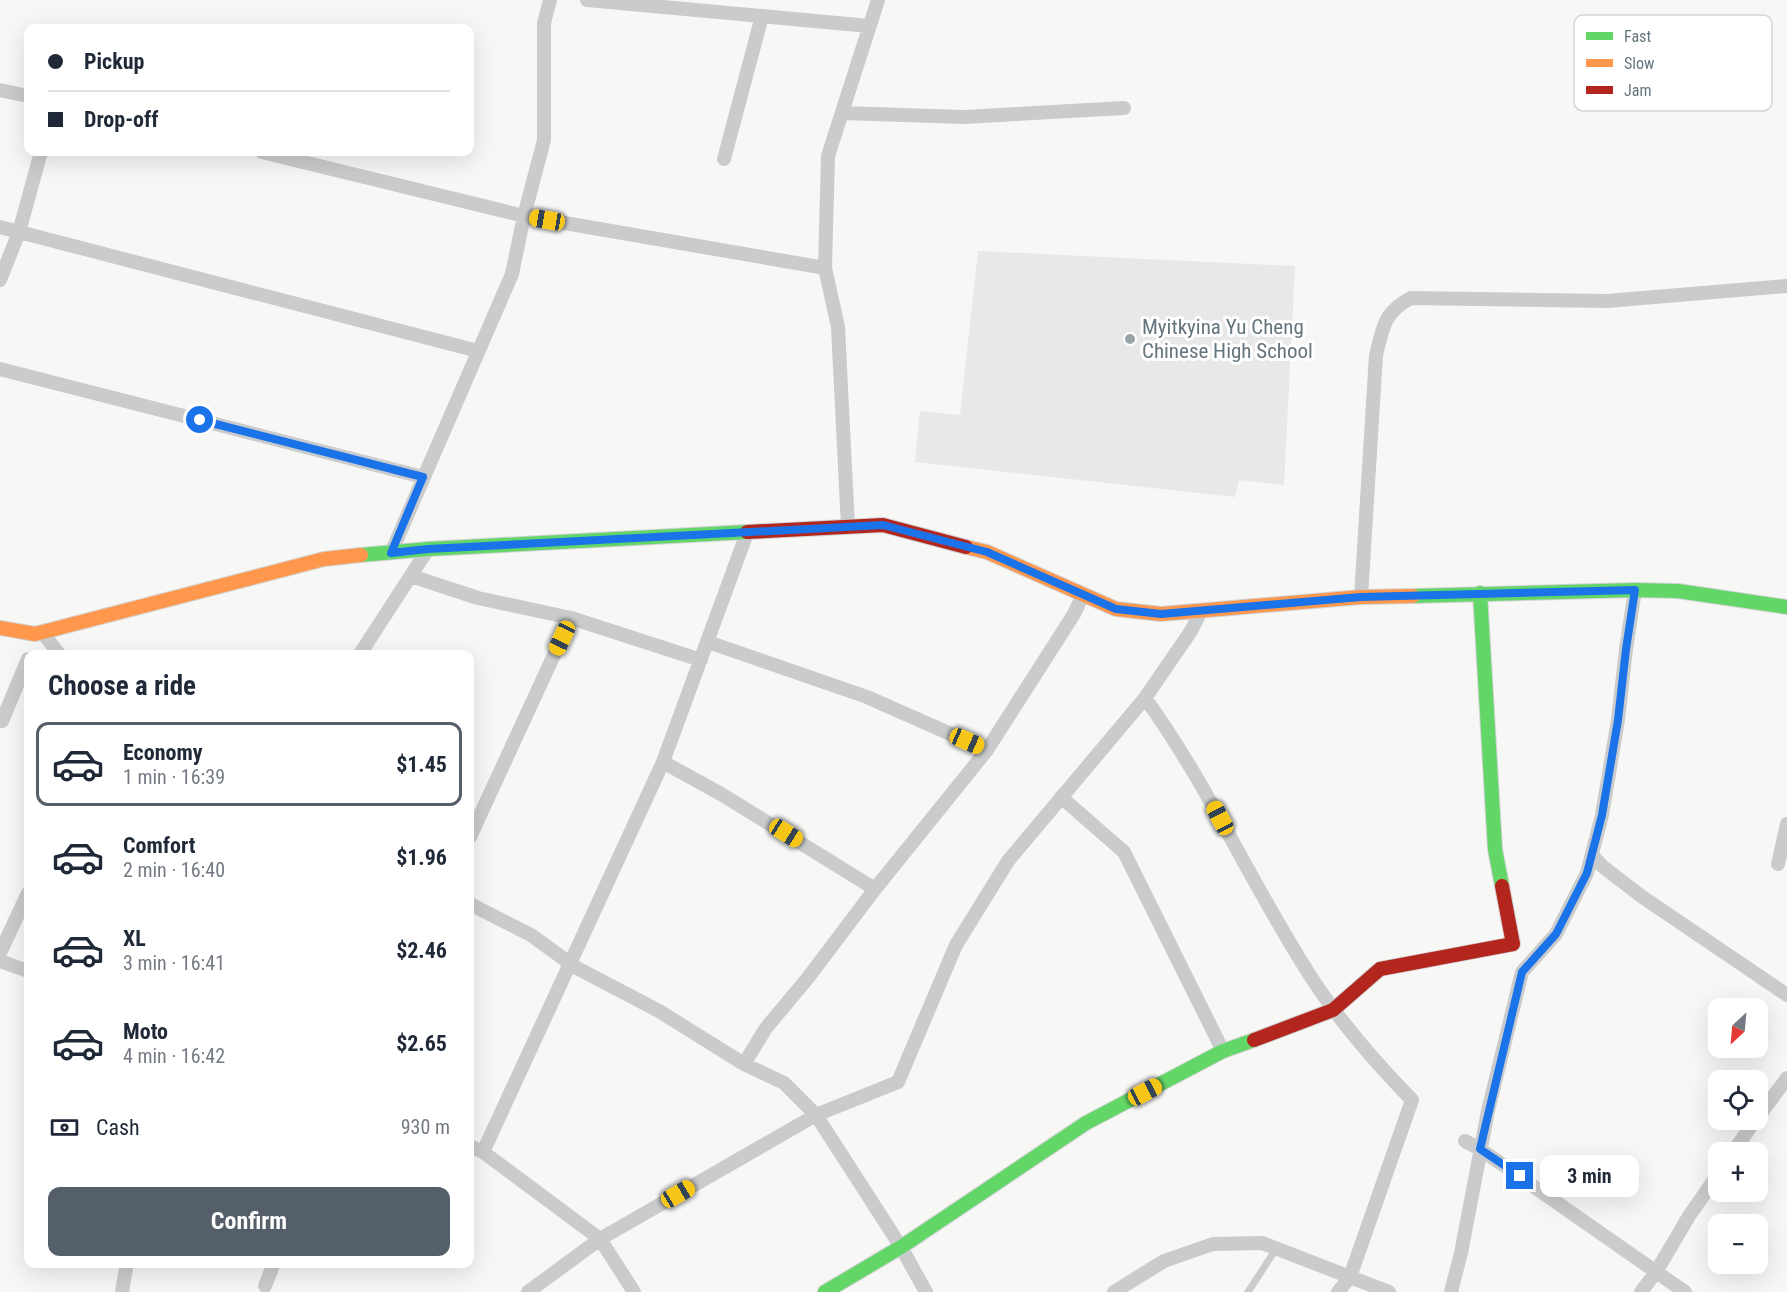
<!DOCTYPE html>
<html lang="en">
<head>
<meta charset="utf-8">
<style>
  :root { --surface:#fff; --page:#f2f2f3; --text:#1f2937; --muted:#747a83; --line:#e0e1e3; --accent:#555f69 }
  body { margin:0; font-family:"Roboto Condensed",sans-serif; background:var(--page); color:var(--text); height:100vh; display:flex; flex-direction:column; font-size:22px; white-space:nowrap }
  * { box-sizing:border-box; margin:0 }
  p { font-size:20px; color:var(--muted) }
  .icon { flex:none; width:33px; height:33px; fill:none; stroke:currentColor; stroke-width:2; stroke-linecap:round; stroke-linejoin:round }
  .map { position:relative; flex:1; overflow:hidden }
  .details { position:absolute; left:24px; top:650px; width:450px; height:618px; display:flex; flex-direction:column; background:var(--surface); border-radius:12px; box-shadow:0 6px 24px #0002 }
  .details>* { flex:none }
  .top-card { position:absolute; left:24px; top:24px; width:450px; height:132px; border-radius:12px; box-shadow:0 6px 24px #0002; display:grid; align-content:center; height:132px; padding:0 24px; background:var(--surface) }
  .needle { width:39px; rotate:206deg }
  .fabs { position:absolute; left:1708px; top:998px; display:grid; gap:12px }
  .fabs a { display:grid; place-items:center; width:60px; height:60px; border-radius:12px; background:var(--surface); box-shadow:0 6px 24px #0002; font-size:30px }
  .end { position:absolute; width:27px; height:27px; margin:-14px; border:8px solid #1a73e8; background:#fff; box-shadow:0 0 0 3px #fff }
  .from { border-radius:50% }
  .bubble { position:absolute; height:42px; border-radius:12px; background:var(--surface); box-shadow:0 6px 24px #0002; font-size:20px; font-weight:700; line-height:42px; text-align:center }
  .car { position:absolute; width:18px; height:36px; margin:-18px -9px; border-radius:8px; box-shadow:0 0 4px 2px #0007; background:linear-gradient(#f5c518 24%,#345 0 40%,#f5c518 0 76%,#345 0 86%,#f5c518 0) }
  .top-card b { display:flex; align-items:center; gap:21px; height:57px; font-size:22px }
  .top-card b+b { border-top:2px solid var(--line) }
  .top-card i { width:15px; height:15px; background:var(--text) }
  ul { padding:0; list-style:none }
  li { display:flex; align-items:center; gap:18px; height:84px; margin:0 12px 9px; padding:0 12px; border:3px solid transparent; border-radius:12px }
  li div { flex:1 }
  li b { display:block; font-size:22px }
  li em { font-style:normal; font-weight:700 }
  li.selected { border-color:var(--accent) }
  li>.icon { width:54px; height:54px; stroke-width:1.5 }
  h2 { padding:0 24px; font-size:27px; line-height:72px }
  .pay { display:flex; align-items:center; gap:15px; height:66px; padding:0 24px; font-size:22px }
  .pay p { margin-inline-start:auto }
  .button { display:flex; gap:12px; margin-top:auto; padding:12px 24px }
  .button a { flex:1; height:69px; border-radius:12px; background:var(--accent); color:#fff; font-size:24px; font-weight:700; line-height:69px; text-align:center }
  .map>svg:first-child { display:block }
  .built { fill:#e7e8e7 }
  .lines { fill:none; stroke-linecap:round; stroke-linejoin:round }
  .fast-casing { stroke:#d2d3d4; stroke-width:16 }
  .slow-casing { stroke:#d2d3d4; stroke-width:16 }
  .jam-casing { stroke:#d2d3d4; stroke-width:16 }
  .lane { stroke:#c9cbcc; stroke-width:7 }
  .street { stroke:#c9cbcc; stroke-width:14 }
  .fast { stroke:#63d668; stroke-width:14 }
  .slow { stroke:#ff974d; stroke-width:14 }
  .jam { stroke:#b3261e; stroke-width:14 }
  .route { stroke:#1a73e8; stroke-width:8 }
  .poi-dot { fill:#98a2a7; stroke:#fff; stroke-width:2 }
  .labels { text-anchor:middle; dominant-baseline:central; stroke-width:6; stroke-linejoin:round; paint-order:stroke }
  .poi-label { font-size:21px; fill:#65757d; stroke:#fff; text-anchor:start }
  .key { fill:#fff; stroke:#d1d6d8; stroke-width:1.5 }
  .key-label { font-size:16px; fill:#65757d }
</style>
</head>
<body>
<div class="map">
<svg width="1787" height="1292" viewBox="0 0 1787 1292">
  <rect width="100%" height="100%" fill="#f7f7f6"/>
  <path class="built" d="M978,251l317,15 -11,219 -45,-5 -4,17 -320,-35 5,-51 40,4z"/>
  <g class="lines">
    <g class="fast-casing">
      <path id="fast" d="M361,555l67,-6 319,-17
        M1480,593l15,256 7,37
        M1413,596l222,-6 43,1 109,16
        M825,1292l76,-45 185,-124 137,-72 31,-11"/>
    </g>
    <g class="slow-casing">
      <path id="slow" d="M966,547l21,5 129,57 45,5 200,-17 52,-1
        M0,628l35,6 289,-75 37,-4"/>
    </g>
    <g class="jam-casing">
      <path id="jam" d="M747,532l136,-7 83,22
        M1254,1040l79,-30 47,-41 133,-25 -11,-58"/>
    </g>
    <path class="lane" d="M1248,1292l28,-43"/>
    <path class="street" d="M587,0l282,26
      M0,90l28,6
      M843,113l121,4 160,-9
      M262,152l262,64 301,52
      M724,159l38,-143
      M0,227l478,124
      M0,280l19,-48 22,-80
      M0,369l423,108
      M848,527l-10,-200 -13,-59 3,-112 50,-156
      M391,553l121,-279 12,-58 20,-76v-117l6,-23
      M411,576l67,22 93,20 130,42
      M1361,597l15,-242c7,-28 8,-43 35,-57l196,3 180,-15
      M1201,611l-10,20 -46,67c64,88 107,188 166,279 29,45 64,85 101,123l-62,177 -12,15
      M42,632l17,22
      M708,642l159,55 120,53
      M360,654l68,-105
      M2,721l26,-62
      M663,762l58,32 154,95
      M1061,797l63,55 99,199
      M470,837l101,-219
      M1592,855l10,11 39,30 146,99
      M1778,864l9,-40
      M470,904l61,31 44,32 84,44 85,53 40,19 32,32 85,132 25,45
      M0,953l28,-60
      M0,961l28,10
      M744,1064l22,-36 41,-49 68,-90 112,-139 87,-136 9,-19
      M1758,1117l29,-39
      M1465,1141l15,8 205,143
      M470,1146l13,6 117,87 34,53
      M483,1152l180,-390 84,-229
      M1733,1152l23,-33
      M265,1286l9,-23
      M122,1292l5,-29
      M528,1292l72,-53 216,-124 82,-33 58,-137 52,-84 137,-163
      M1114,1292l50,-31 49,-17 49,-1 127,49
      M1451,1292l10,-39 27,-142 34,-139 34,-38 31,-61 15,-58 16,-95 8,-71 9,-59
      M1641,1292l15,-20 33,-56 30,-43"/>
    <use href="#fast" class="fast"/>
    <use href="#slow" class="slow"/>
    <use href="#jam" class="jam"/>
  </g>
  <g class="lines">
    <path class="route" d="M200,420l223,57 -32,76 37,-4 455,-24 104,27 129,57 45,5 200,-17 274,-7 -9,59 -8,71 -16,95 -15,58 -31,61 -34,38 -42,177 40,27"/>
  </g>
  <circle class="poi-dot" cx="1130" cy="339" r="6"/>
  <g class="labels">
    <g class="poi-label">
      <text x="1142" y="327">Myitkyina Yu Cheng<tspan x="1142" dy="24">Chinese High School</tspan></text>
    </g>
  </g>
  <rect x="1574" y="15" width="198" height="96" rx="9" class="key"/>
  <rect x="1586" y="32" width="27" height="8" fill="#63d668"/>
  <rect x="1586" y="59" width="27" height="8" fill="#ff974d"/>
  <rect x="1586" y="86" width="27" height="8" fill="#b3261e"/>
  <g class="key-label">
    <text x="1624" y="42">Fast</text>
    <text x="1624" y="69">Slow</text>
    <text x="1624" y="96">Jam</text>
  </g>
</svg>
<div class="fabs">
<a><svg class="needle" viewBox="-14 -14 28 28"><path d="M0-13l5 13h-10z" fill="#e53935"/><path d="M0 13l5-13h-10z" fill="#747a83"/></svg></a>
<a><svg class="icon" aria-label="locate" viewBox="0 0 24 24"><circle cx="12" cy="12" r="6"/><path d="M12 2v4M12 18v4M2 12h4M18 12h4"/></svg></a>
<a>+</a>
<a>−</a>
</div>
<i class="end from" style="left:200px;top:420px"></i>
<i class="end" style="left:1520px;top:1176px"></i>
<div class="bubble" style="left:1540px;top:1155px;width:99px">3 min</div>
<i class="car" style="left:547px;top:220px;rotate:280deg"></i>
<i class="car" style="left:562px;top:638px;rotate:205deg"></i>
<i class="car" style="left:967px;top:741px;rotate:114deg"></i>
<i class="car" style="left:1220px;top:818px;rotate:332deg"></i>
<i class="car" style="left:786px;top:833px;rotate:122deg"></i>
<i class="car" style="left:1145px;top:1092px;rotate:62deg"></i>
<i class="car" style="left:678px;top:1194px;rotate:60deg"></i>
<div class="top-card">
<b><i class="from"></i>Pickup</b>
<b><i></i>Drop-off</b>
</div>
<section class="details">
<h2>Choose a ride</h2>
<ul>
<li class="selected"><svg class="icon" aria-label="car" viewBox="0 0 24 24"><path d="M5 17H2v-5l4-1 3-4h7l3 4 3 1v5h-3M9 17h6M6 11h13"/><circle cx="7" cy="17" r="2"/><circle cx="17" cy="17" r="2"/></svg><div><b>Economy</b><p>1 min · 16:39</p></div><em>$1.45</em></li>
<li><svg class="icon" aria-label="car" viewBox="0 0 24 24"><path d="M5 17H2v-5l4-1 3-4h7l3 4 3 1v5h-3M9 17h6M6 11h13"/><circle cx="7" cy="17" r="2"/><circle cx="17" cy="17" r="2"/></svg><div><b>Comfort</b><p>2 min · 16:40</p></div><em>$1.96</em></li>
<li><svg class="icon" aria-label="car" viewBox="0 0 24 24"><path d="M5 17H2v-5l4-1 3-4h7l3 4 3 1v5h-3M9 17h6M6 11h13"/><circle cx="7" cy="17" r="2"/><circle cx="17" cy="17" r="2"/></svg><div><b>XL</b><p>3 min · 16:41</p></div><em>$2.46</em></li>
<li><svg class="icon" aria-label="car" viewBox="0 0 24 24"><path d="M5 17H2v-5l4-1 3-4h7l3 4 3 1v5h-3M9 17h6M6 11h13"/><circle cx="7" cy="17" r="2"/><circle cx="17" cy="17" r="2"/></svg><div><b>Moto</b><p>4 min · 16:42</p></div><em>$2.65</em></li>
</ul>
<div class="pay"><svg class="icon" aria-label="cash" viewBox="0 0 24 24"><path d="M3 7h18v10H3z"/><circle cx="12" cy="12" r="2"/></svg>Cash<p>930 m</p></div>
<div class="button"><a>Confirm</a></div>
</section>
</div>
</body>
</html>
